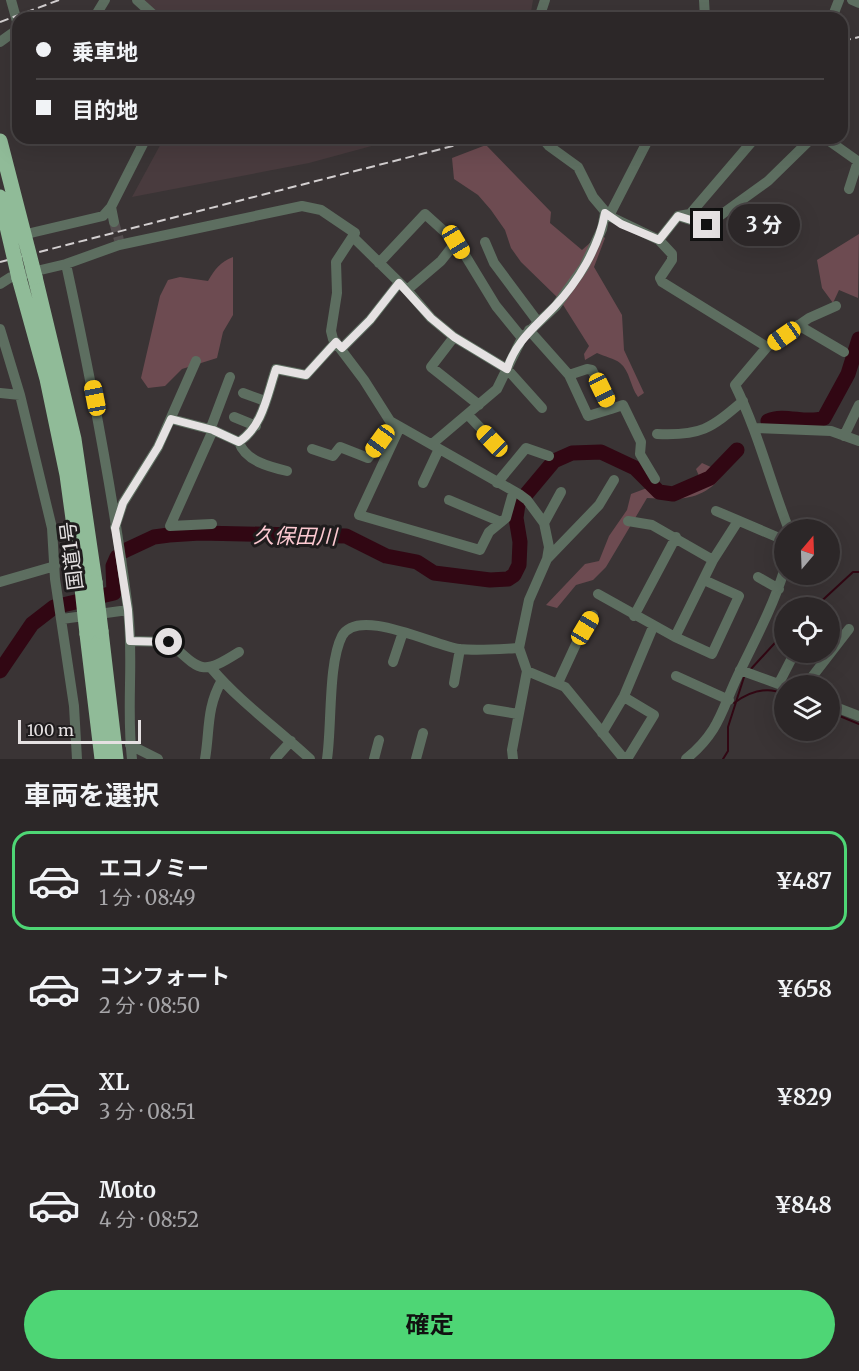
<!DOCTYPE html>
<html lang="ja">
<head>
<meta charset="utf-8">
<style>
  :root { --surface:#2c2728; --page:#342f30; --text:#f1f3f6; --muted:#a6a5a8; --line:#484445; --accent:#4ed675 }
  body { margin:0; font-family:Merriweather,"Noto Sans JP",serif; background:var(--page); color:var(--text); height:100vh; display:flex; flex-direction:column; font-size:22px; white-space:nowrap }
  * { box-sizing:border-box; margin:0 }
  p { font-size:20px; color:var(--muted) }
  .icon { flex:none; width:33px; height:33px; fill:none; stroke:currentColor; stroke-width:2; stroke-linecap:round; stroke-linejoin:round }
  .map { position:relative; height:759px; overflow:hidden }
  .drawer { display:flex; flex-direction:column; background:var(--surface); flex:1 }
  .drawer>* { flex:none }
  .guide { position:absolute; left:12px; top:12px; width:836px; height:132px; border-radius:18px; box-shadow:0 6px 24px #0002,0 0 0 2px var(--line); display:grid; align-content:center; height:132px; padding:0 24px; background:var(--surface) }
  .needle { width:39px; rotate:19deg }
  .fabs { position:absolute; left:774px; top:519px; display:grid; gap:12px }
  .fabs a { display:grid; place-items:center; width:66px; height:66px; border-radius:50%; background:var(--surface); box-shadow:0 6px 24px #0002,0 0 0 2px var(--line); font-size:30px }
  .scale { position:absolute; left:18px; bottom:15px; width:123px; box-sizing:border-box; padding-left:6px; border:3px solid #e5e1e2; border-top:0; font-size:16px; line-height:21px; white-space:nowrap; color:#e5e1e2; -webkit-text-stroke:4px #1f1c1d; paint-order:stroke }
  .end { position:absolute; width:27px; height:27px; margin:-14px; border:8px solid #e5e1e2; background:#111; box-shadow:0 0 0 3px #111 }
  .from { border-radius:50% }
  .bubble { position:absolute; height:42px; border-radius:21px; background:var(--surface); box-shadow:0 6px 24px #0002,0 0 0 2px var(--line); font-size:20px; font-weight:700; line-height:42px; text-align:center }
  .car { position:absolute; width:18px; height:36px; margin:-18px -9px; border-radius:8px; box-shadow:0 0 4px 2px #0007; background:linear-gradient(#f5c518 24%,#345 0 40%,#f5c518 0 76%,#345 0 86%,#f5c518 0) }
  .guide b { display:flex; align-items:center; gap:21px; height:57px; font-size:22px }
  .guide b+b { border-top:2px solid var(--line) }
  .guide i { width:15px; height:15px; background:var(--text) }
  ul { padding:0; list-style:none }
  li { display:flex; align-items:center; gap:18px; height:99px; margin:0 12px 9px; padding:0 12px; border:3px solid transparent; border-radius:18px }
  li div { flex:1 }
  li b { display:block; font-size:22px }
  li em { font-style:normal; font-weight:700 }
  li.on { border-color:var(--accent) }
  li>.icon { width:54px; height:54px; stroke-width:1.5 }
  h2 { padding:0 24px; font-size:27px; line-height:72px }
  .action { display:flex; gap:12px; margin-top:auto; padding:12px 24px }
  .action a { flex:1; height:69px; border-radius:36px; background:var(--accent); color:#111; font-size:24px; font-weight:700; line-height:69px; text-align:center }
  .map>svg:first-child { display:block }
  .built { fill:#493b3e }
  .green { fill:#6d4b51 }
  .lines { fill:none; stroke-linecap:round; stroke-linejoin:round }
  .stream { stroke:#310713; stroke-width:2 }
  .river { stroke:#310713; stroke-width:15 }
  .minor-tunnel { stroke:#544e4f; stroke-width:10; stroke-dasharray:10 5; stroke-linecap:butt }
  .minor { stroke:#5d6e60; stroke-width:10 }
  .highway { stroke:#90bb98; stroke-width:15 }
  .rail { stroke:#d3cfd0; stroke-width:2; stroke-dasharray:9 4.5; stroke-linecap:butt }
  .highway-bridge { stroke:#90bb98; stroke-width:15 }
  .route { stroke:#e5e1e2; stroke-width:8 }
  .labels { text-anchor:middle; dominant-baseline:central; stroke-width:6; stroke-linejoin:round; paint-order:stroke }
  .street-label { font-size:20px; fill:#e5e1e2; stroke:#1f1c1d }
  .water-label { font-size:21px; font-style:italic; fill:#fcc9d1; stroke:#1f1c1d }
</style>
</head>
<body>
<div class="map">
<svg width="859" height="759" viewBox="0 0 859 759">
  <rect width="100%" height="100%" fill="#3a3435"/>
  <path class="built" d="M137,0h396l-3,18h-373z
    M164,138h237l-92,25 -177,34z"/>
  <path class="green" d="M486,145l65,67 -1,11 32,27 18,-16 5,4 -11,29 28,48 2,35 20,43 -6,4c-8,-11 -8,-26 -18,-34 -6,-5 -15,-6 -23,-10l-12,7 -1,-6 5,-8 -29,-46 -39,-38 -10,-14 -6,-18 -14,-20 -13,-15 -24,-16 -2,-21z
    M859,234l-1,64 -19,-8 -6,13 -11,-15 -5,-28z
    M233,257v58l-10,17 -6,26 -35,11 -17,17 -17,2 -7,-10 19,-82 8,-16 12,-3 28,4c7,-12 12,-19 25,-24z
    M702,463l22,10c-20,29 -46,27 -77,25l-41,69 -13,13 -17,5 -19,23 -11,-3 39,-41 14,-3 10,-25 18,-26 4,-16 16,-6 26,6 29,-11 -6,-14z"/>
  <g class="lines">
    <path class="stream" d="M814,608l39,-36h6
      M750,670l34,-37
      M734,703c15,-11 33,-17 50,-9
      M830,712l29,12
      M723,759l5,-8v-24l16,-50"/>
    <path class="river" d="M768,421c17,-8 38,4 56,-3l24,-44 11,-35
      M124,551l30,-14 15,-2 31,-2 146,3 40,20 31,6 17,11 56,7 18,-1 6,-4 5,-10 1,-23 -4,-24 2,-14 36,-43 18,-8 29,-1 34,16 24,24 14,2 37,-16 27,-28
      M0,671l32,-47 22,-17 60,-14 -1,-27 4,-9"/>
    <path class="minor-tunnel" d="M114,222l5,18"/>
    <path class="minor" d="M11,0l7,25
      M137,0l20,18
      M704,0l1,18
      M852,0l7,3
      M94,18l11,-18
      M539,18l6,-18
      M832,18l7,-18
      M0,42l18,-13
      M542,138l7,8 29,21 15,30 16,19 50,24 13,14v6l-12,18 2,4 105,65 -32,38c23,47 35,96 54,145
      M825,138l34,24
      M849,189l9,-28
      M111,207l3,15
      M609,216l40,-78
      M678,216l29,9 61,-44 44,-43
      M18,236l85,-20 8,-9 35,-69
      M354,238l53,52 24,28 23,19 53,32 35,39
      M659,240l19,-24 12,-2 65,-76
      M457,242l39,64 26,32
      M485,242l9,21 44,59
      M379,263l46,-49 31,28 -15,19 -34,29
      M66,264c25,115 47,229 62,345 6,50 -2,100 4,150
      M0,284l11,-7 55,-13 53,-19 183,-39 19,4 34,23 -19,29 1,31 -6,38 2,8 31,41 26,41 129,73 8,6 17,23 5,24 -2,12 -18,41 -10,48 8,23 38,16 59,72
      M798,325l46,27
      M0,329l20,66 32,133 3,51 19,127 3,53
      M529,330l40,45 19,41 23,-7 -19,-39 -5,-1 -18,6
      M454,337l-23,30 48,38
      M767,347l42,-29 27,-12
      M342,348l28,-28 29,-37
      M0,393l20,2
      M243,393l22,8
      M611,409l12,-4 18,37 -1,12 15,25
      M468,415l25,26
      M234,417l22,9
      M171,419l42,11 26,12c24,-16 28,-47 37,-73l30,6 30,-33
      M756,428l75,3 28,10
      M399,429l-40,86 121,35 9,-18 17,-14 7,-25
      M210,430l20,-53
      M657,434c44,2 53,-5 86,-33
      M844,436l15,-31
      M239,442c6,19 31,25 48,29
      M432,444l65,-55 25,-51 34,-32 28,-39 18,-38 3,-16
      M312,449l21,7 7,-9 28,11 25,-35
      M423,483l16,-34
      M497,483l29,-35 23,8
      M449,500l52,22
      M716,511l68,29
      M628,521l24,4 61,35
      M544,523l17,-31
      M212,524l-42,2 43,-96
      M115,527l8,-24 35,-56 38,-86
      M547,559l52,-54 15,-25
      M758,577l21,12
      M0,582l55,-16
      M598,594l77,43 38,-77 25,-39
      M634,616l42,-79
      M62,619l66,-9
      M675,637l37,17 27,-58 -35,-16
      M130,641l39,1c32,29 32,34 70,10
      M393,662l10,-30
      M212,669c29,34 65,59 98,90
      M740,670l44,16
      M676,676l53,24
      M454,683l6,-34
      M558,683l19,-41 16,-27
      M779,683l16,-31
      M805,686l44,-57
      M624,697l30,18 -27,44
      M830,705l29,11
      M488,709l30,5
      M602,733l22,-37 29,-69
      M130,745l28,14
      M205,759c5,-29 1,-51 17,-79
      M275,759l16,-18
      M327,759c5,-33 1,-96 15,-123 16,-30 93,10 117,13 20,2 41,0 60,-1
      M374,759l5,-19
      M416,759l7,-26
      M513,759l-1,-9 15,-79
      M686,759c36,-29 36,-53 55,-90 16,-33 32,-63 43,-98"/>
    <path class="highway" d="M35,277l39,162 21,143
      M19,278l28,101 20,96 13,95
      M101,631l15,128
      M87,634l15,125"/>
    <path class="rail" d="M0,22l59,-22
      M842,41l17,-4
      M0,262l484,-124"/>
    <path class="highway-bridge" d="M0,141l35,136
      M0,197l19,81
      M80,570l7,64
      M95,582l6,49"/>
  </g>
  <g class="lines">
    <path class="route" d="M169,642l-39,-1 -2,-31 -13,-82 8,-25 35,-56 13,-28 42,11 26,12c24,-16 28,-47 37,-73l30,6 30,-33 6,6 28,-28 29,-37 32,35 23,19 53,32c9,-28 27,-41 47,-62 24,-25 45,-60 51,-94l16,11 38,16 19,-24 29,9"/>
  </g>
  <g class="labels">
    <g class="street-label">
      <text transform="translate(71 556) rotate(-97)">国道1号</text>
    </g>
    <g class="water-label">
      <text transform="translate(295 536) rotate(1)">久保田川</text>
    </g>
  </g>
</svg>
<div class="fabs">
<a><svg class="needle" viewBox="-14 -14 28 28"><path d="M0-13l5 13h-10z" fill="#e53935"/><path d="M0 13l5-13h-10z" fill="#a6a5a8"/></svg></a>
<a><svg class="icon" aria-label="locate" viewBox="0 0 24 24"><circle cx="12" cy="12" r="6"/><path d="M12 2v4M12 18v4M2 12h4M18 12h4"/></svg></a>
<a><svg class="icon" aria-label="layers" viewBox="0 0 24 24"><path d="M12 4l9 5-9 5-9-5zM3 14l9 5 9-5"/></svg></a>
</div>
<div class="scale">100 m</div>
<i class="end from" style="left:169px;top:642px"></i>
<i class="end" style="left:707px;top:225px"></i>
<div class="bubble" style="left:728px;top:204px;width:72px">3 分</div>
<i class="car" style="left:456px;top:242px;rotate:149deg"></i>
<i class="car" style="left:784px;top:336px;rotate:235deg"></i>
<i class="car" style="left:602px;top:390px;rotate:154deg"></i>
<i class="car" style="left:95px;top:398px;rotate:349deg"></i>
<i class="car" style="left:380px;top:441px;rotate:216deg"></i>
<i class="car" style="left:492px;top:441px;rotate:316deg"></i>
<i class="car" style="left:585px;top:628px;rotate:31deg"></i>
<div class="guide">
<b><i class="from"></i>乗車地</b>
<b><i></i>目的地</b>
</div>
</div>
<section class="drawer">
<h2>車両を選択</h2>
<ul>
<li class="on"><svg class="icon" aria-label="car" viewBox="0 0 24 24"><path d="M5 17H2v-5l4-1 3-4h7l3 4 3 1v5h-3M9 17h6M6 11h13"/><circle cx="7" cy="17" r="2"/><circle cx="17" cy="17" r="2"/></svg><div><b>エコノミー</b><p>1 分 · 08:49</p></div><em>¥487</em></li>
<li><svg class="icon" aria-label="car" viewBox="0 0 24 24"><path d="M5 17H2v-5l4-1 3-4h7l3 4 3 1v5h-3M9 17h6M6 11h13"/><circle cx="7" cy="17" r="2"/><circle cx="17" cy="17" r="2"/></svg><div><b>コンフォート</b><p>2 分 · 08:50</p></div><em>¥658</em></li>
<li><svg class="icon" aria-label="car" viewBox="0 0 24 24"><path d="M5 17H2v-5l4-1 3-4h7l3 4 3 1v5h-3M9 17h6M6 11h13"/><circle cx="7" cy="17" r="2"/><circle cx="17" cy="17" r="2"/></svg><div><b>XL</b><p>3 分 · 08:51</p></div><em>¥829</em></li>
<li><svg class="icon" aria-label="car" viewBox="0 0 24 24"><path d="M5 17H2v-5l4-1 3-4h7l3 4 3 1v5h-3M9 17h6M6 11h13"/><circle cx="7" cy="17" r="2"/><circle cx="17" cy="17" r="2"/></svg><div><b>Moto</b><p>4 分 · 08:52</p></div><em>¥848</em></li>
</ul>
<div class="action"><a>確定</a></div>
</section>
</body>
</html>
